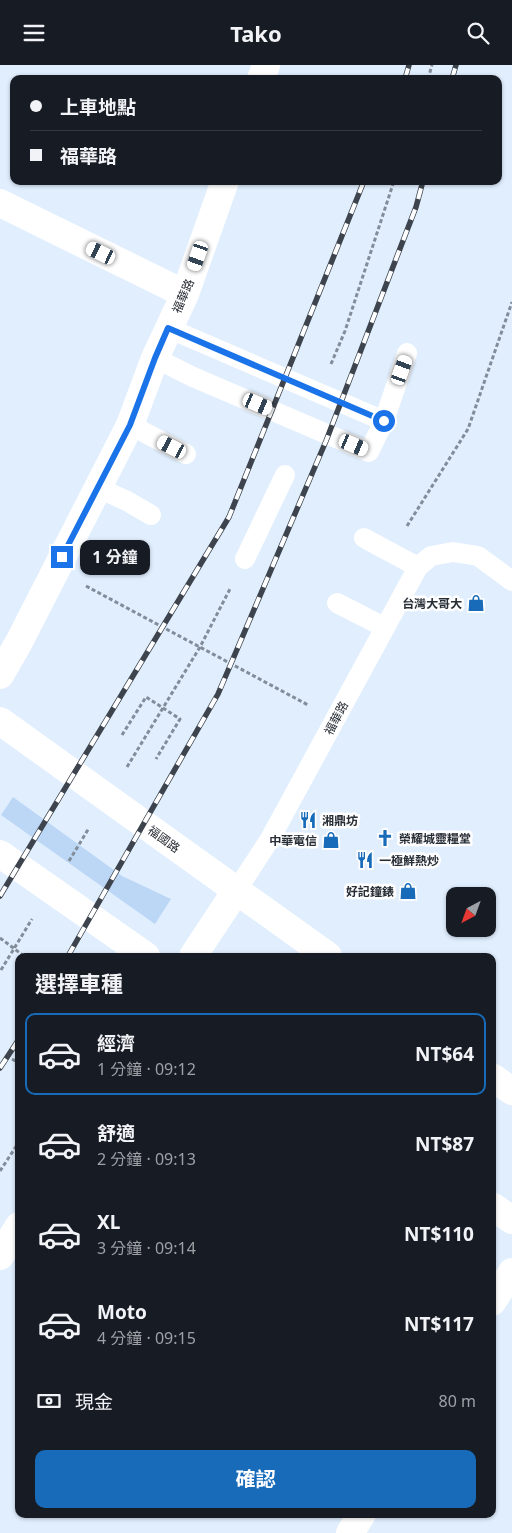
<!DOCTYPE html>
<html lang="zh-TW">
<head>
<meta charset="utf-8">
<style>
  :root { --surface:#171b24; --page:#20242c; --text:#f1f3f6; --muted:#9ea1a6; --line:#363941; --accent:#176bb9 }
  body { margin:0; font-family:"Noto Sans","Noto Sans TC",sans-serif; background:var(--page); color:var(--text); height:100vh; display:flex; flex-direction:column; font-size:19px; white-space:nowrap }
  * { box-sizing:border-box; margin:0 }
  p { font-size:16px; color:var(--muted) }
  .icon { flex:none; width:28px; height:28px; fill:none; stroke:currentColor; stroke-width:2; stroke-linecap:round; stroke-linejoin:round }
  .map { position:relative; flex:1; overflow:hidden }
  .sheet { position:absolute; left:15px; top:888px; width:481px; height:565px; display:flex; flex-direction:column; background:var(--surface); border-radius:10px; box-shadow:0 1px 4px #0004 }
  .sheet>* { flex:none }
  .banner { position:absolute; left:10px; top:10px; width:492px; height:110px; border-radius:10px; box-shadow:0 1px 4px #0004; display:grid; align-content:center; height:110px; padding:0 20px; background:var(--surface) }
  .needle { width:32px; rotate:221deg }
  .tools { position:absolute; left:446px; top:822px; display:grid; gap:10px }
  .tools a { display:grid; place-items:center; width:50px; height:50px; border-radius:10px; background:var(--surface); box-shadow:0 1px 4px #0004; font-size:25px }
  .end { position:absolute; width:22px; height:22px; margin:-11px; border:6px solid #1a73e8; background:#fff; box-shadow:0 0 0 2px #fff }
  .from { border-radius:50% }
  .bubble { position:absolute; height:35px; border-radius:10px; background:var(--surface); box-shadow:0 1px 4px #0004; font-size:16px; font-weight:700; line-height:35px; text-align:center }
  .car { position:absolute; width:15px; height:30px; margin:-15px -8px; border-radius:6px; box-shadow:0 0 4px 1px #0007; background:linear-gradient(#fff 24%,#345 0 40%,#fff 0 76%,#345 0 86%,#fff 0) }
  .banner b { display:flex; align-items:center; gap:18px; height:48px; font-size:19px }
  .banner b+b { border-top:1px solid var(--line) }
  .banner i { width:12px; height:12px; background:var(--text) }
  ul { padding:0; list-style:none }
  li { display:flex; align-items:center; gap:15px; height:82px; margin:0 10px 8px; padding:0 10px; border:2px solid transparent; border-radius:10px }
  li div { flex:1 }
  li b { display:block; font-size:19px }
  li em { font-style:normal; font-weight:700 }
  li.current { border-color:var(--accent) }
  li>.icon { width:45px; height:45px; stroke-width:1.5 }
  h2 { padding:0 20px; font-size:22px; line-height:60px }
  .pay { display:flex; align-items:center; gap:12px; height:55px; padding:0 20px; font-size:19px }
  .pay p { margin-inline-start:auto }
  .button { display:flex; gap:10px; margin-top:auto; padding:10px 20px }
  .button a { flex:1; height:58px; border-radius:10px; background:var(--accent); color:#fff; font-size:20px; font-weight:700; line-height:58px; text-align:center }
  header { display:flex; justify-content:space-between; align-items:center; height:65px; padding:0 20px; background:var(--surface); font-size:22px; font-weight:700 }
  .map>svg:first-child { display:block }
  .green { fill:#bcd7f6 }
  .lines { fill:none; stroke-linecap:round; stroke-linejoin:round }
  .path { stroke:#838d99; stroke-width:3; stroke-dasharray:4 2.5; stroke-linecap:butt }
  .lane { stroke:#fff; stroke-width:20 }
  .street { stroke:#fff; stroke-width:28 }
  .secondary { stroke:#fff; stroke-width:28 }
  .rail-casing { stroke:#3d444d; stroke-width:5.5 }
  .rail { stroke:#fff; stroke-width:4; stroke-dasharray:11; stroke-linecap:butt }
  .route { stroke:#1a73e8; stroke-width:6 }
  .labels { text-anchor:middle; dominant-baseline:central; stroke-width:5; stroke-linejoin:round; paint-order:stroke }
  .street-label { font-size:12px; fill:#272d35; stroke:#fff }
  .poi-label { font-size:12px; font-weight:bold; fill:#272d35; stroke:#fff; text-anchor:end }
</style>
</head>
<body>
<header><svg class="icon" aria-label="menu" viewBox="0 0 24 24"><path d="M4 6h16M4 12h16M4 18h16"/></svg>Tako<svg class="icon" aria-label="search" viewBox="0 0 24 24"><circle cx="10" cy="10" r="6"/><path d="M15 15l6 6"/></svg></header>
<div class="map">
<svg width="512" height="1468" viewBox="0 0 512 1468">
  <rect width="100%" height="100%" fill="#e0eefe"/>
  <path class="green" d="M13,732l109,79 49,23 -16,25 -154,-109z"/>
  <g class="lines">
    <path class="path" d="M428,14l4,-14
      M331,299l14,-33 49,-150
      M407,461l61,-97 44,-127
      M86,521l222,119
      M122,670l24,-38 34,22 -24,40
      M127,702l73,-120 31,-60
      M69,796l20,-33
      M0,873l24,18
      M1,905l31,-51
      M12,994l7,4
      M0,1106l19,-29"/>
    <path class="lane" d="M168,263l216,93
      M155,293l38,19 176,75 15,-31 23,-68
      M130,360l56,29
      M98,423l29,13 24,14
      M364,473l54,29
      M245,494l40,-84
      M337,538l47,24
      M236,826l34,-52 148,-272 13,-11 22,-4 25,4 34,25"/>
    <path class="street" d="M261,14l5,-14
      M0,138l185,91
      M0,610l18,-31 112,-219 25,-67 30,-64 40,-113
      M492,1237l20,-30
      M350,1468l12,-19"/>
    <path class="secondary" d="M0,656l328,235
      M0,789l146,102
      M193,891l43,-65
      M492,1012l20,14
      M492,1141l20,14
      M0,1191l19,-30"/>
    <g class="rail-casing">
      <path id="rail" d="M405,14l4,-14
        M452,14l4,-14
        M0,831l229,-379 135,-336
        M68,891l150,-262 108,-253 90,-234 7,-26
        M0,1003l19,-29"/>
    </g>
    <use href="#rail" class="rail"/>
  </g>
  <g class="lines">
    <path class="route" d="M62,492l68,-132 25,-67 13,-30 216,93"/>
  </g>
  <defs>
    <g id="shop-bare" transform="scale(1.35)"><path d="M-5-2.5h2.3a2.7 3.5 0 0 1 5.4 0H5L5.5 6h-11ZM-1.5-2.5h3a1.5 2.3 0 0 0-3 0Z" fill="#176bb9" stroke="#fff" stroke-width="2.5" paint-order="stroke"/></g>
    <g id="restaurant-bare" transform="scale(1.35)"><path d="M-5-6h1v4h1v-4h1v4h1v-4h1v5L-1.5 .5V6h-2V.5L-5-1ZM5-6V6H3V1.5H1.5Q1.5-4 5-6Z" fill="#176bb9" stroke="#fff" stroke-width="2.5" paint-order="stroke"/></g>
    <g id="church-bare" transform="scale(1.35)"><path d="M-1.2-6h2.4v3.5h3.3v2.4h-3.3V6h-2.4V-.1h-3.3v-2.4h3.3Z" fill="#176bb9" stroke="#fff" stroke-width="2.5" paint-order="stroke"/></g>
  </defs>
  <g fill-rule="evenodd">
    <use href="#shop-bare" x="476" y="538"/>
    <use href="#restaurant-bare" x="308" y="755"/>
    <use href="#church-bare" x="385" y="773"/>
    <use href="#shop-bare" x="331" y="775"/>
    <use href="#restaurant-bare" x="365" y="795"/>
    <use href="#shop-bare" x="408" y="826"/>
  </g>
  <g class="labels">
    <g class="street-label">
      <text transform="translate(183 231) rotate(-67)">福華路</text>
      <text transform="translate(336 653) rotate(-62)">福華路</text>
      <text transform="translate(164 774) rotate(36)">福國路</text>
    </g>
    <g class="poi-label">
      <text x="462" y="538">台灣大哥大</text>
      <text x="322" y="755" text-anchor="start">湘鼎坊</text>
      <text x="399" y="773" text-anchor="start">榮耀城靈糧堂</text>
      <text x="317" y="775">中華電信</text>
      <text x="379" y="795" text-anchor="start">一極鮮熱炒</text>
      <text x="394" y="826">好記鐘錶</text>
    </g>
  </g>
</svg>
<div class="tools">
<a><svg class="needle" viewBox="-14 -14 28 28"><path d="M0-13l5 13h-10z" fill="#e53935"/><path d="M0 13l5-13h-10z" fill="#9ea1a6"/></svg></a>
</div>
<i class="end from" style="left:384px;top:356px"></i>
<i class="end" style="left:62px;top:492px"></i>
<div class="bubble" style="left:80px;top:475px;width:70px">1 分鐘</div>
<i class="car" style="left:101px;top:188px;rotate:296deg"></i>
<i class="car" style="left:198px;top:191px;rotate:199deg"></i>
<i class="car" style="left:402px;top:305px;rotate:20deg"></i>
<i class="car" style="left:258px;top:339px;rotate:113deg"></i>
<i class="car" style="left:354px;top:380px;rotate:113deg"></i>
<i class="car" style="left:172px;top:382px;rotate:297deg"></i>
<div class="banner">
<b><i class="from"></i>上車地點</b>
<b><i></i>福華路</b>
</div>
<section class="sheet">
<h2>選擇車種</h2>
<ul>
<li class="current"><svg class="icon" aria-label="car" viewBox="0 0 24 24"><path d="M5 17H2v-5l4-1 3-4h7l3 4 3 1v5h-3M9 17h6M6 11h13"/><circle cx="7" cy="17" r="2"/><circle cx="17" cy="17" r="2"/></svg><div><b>經濟</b><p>1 分鐘 · 09:12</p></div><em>NT$64</em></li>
<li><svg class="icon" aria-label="car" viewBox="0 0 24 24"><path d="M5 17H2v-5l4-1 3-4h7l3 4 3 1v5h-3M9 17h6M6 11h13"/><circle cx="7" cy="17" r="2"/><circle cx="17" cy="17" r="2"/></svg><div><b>舒適</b><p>2 分鐘 · 09:13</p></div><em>NT$87</em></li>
<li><svg class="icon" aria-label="car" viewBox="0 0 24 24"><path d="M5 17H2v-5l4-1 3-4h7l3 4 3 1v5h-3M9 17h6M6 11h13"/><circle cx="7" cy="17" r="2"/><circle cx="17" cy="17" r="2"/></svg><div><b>XL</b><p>3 分鐘 · 09:14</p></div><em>NT$110</em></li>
<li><svg class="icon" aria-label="car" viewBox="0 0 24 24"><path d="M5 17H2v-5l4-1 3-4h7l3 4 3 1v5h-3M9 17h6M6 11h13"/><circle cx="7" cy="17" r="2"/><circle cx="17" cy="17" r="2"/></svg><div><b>Moto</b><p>4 分鐘 · 09:15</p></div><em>NT$117</em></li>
</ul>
<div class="pay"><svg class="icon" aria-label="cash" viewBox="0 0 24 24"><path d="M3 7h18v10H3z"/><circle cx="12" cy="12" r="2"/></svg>現金<p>80 m</p></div>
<div class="button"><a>確認</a></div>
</section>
</div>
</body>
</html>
